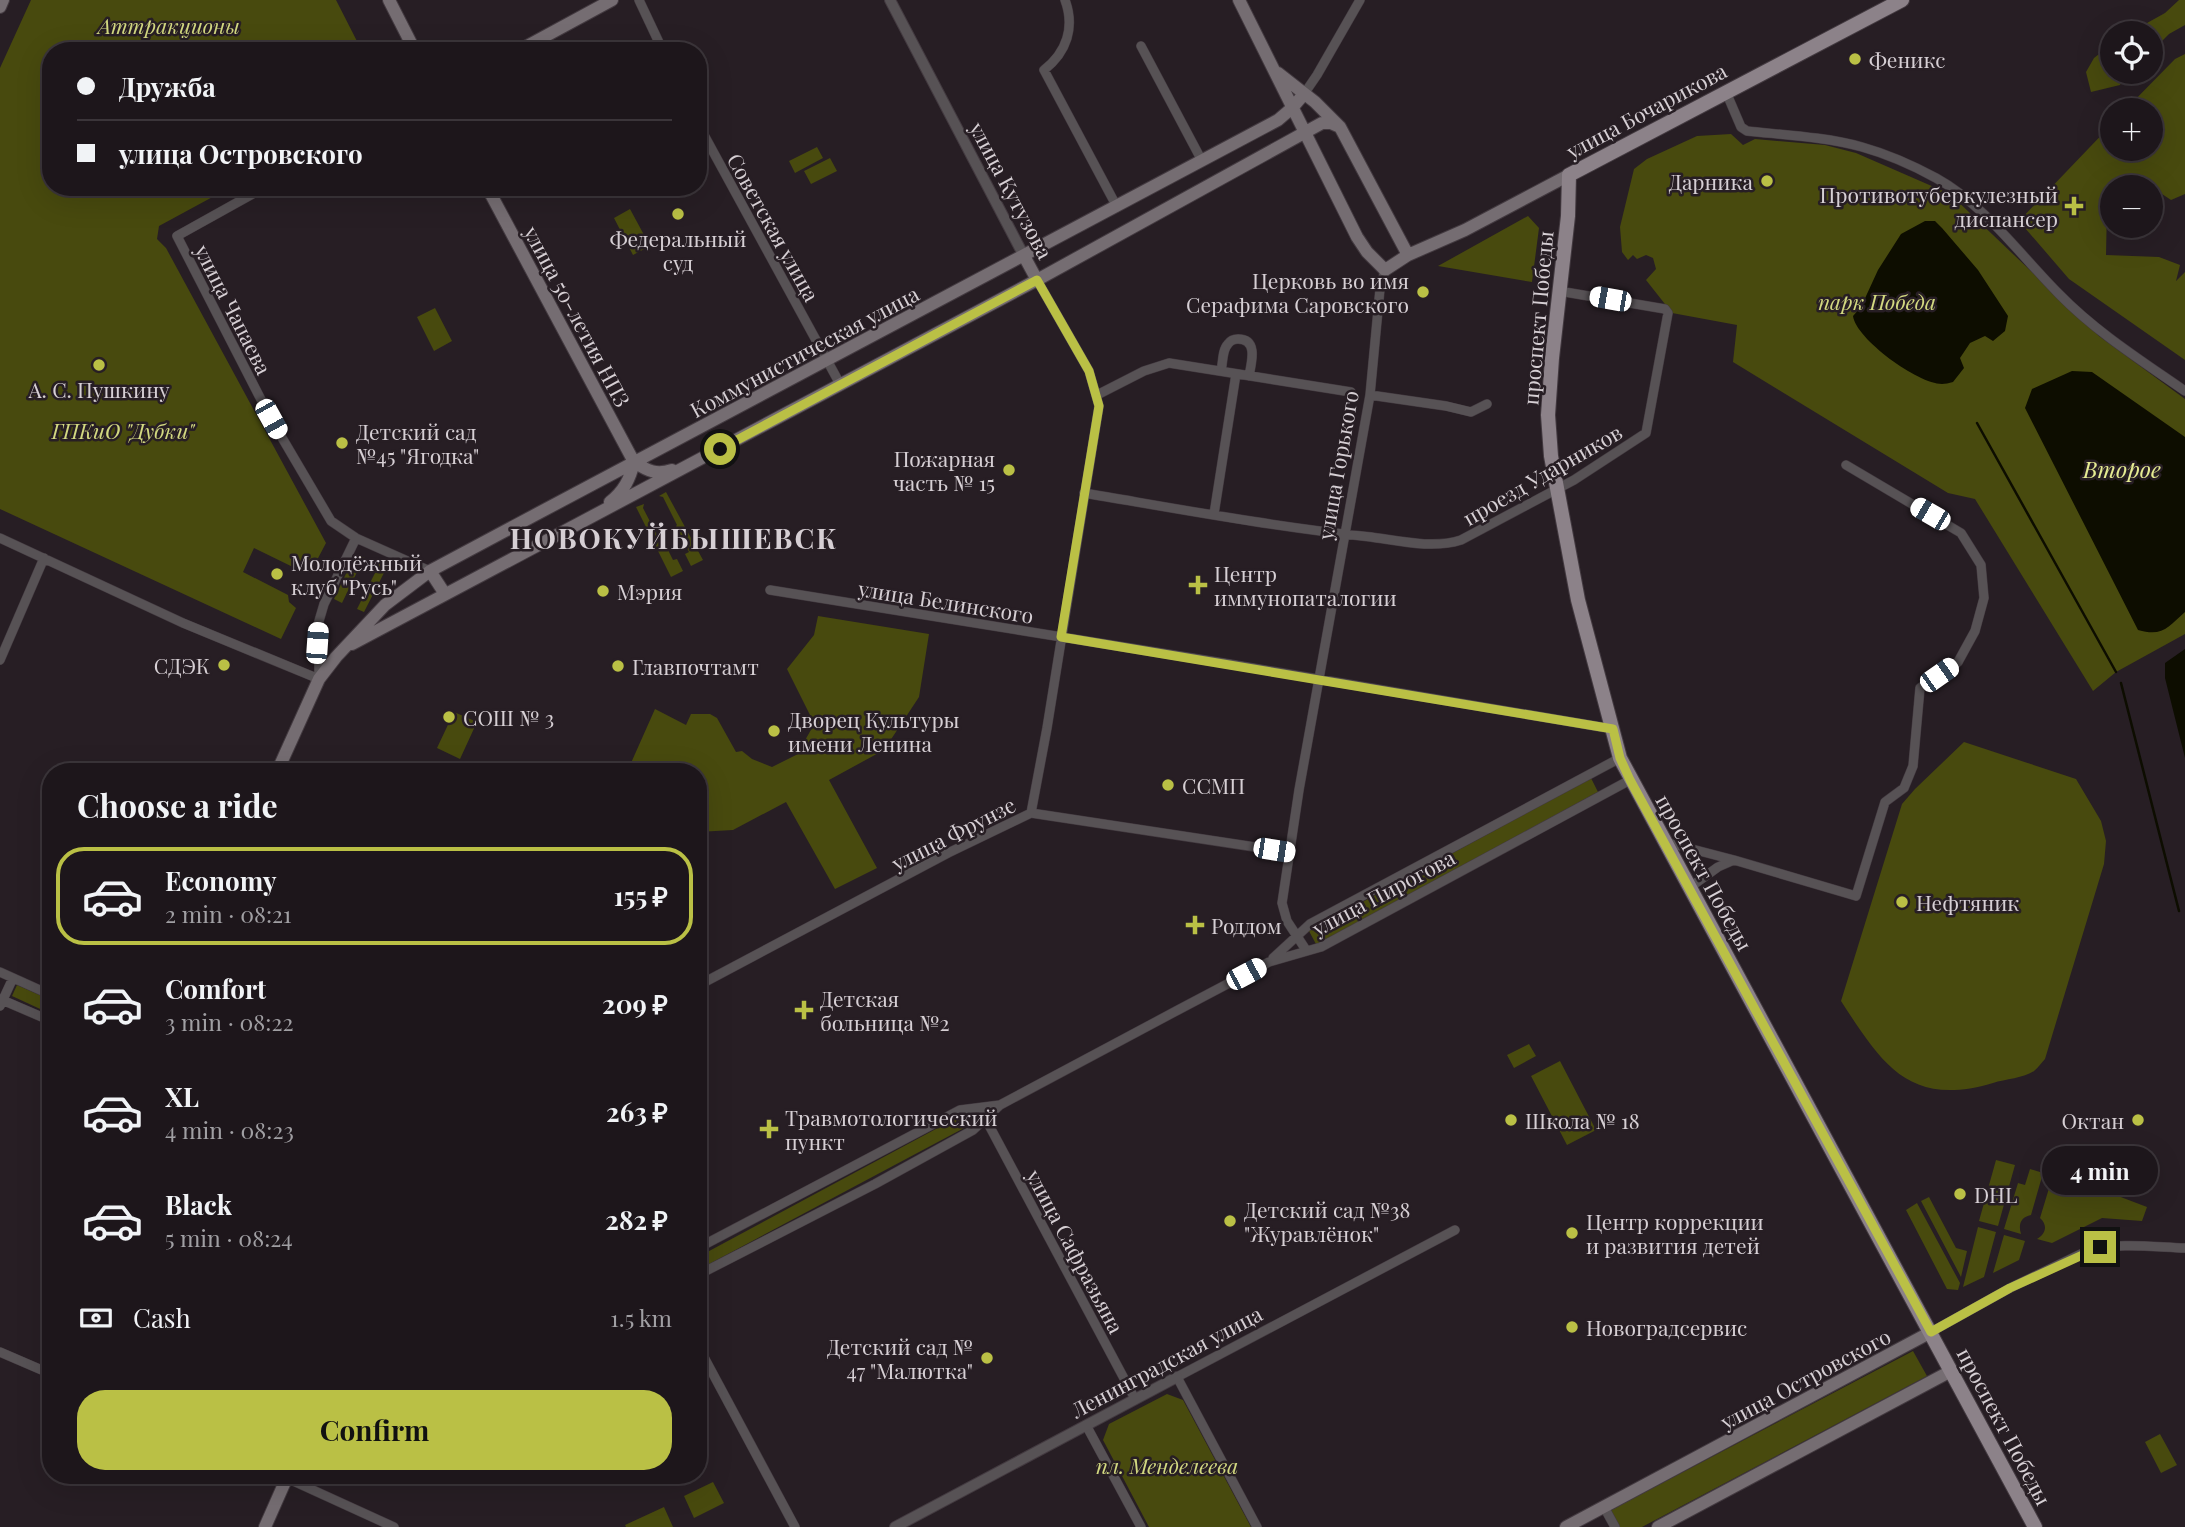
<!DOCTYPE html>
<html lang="en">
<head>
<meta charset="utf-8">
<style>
  :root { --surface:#1d161b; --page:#2a2328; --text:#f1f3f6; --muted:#a09fa3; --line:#3b353a; --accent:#bac045 }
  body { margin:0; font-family:"Playfair Display",serif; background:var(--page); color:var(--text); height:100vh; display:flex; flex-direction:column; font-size:26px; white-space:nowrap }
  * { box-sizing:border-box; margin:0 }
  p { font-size:23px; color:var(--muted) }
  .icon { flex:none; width:38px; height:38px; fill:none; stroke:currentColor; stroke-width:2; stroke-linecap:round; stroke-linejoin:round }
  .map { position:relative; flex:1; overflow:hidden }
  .sheet { position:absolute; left:42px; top:763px; width:665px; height:721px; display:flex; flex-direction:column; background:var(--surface); border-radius:28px; box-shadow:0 7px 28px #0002,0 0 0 2px var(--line) }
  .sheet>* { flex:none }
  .guide { position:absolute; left:42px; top:42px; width:665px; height:154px; border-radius:28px; box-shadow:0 7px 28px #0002,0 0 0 2px var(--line); display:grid; align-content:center; height:154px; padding:0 35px; background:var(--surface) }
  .controls { position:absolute; left:2100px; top:21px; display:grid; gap:14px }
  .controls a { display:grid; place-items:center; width:63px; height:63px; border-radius:50%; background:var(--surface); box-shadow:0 7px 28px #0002,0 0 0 2px var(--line); font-size:35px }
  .end { position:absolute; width:32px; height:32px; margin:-16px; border:9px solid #bac045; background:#111; box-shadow:0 0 0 4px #111 }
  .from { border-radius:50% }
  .bubble { position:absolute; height:49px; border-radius:24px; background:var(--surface); box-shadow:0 7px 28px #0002,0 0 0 2px var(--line); font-size:23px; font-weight:700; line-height:49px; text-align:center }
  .car { position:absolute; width:21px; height:42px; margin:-21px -10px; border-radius:9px; box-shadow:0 0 5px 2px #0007; background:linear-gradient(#fff 24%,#345 0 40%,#fff 0 76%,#345 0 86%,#fff 0) }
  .guide b { display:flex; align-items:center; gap:24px; height:66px; font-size:26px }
  .guide b+b { border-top:2px solid var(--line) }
  .guide i { width:18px; height:18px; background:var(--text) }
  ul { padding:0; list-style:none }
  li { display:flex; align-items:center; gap:21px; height:98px; margin:0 14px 10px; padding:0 21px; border:4px solid transparent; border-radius:28px }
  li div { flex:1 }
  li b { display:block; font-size:26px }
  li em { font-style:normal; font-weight:700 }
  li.on { border-color:var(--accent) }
  li>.icon { width:63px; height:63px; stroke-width:1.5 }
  h2 { padding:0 35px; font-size:32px; line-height:84px }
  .pay { display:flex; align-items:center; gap:18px; height:77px; padding:0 35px; font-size:26px }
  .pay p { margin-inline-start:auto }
  .action { display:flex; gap:14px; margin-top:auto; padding:14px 35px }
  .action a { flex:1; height:80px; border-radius:28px; background:var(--accent); color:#111; font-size:28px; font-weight:700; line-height:80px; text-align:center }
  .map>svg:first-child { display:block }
  .green { fill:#484a0e }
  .water { fill:#0d0d00 }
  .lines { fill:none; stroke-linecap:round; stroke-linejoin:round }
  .stream { stroke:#0d0d00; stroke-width:2.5 }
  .minor-casing { stroke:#433a40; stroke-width:10 }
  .tertiary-casing { stroke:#433a40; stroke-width:12 }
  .secondary-casing { stroke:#433a40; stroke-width:14 }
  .primary-casing { stroke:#433a40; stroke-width:16 }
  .minor { stroke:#575255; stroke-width:9 }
  .tertiary { stroke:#575255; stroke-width:10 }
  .secondary { stroke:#756d72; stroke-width:12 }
  .primary { stroke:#8c8289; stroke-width:14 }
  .route { stroke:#bac045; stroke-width:9 }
  .poi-dot { fill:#bac045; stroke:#271e24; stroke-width:2.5 }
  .labels { text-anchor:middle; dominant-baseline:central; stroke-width:5; stroke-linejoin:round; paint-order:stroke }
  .park-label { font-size:21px; font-style:italic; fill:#d3d981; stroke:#271e24 }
  .poi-label { font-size:21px; fill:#d6cfd4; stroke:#271e24; text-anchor:start }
  .street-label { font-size:21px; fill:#d6cfd4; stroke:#271e24 }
  .water-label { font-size:23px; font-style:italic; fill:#e6ec93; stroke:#271e24 }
  .district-label { font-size:28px; font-weight:bold; letter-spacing:2px; fill:#d6cfd4; stroke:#271e24 }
</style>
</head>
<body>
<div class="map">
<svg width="2185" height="1527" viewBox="0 0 2185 1527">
  <rect width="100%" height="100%" fill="#271e24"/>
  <path class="green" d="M31,0h305l26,51h-311v136h180l-72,39 -2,13 9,9 160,295 -10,19 -9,-1 -8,9 -45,-22 -11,24 45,23 1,7 7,6 -15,31 -281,-130v-441z
    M2179,0h6v25l-16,9 -18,18v-19h-22l36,-20z
    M2112,44v28h14l-6,13 -29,7 -5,-20 8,-14z
    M2185,54v140l-14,6 -12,-8 -8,2v-7h-39v18l-5,2 -1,48 53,2 21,8 -4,16 9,-9v88l-116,-81 -50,-58 93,-97v25h39v-39h-26l50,-51z
    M1731,134l12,11 12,-6 70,6 31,8 94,41 149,142 86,63v235l-69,38 -23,19 -118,-192 -27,-6 -215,-131 4,-37 -65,-12 -26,-33 10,-11 -3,-11 -7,-3 -9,4 -4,-4 -5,5 -6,-8 -2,-25 14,-58 13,-10 50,-23z
    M817,147l6,11 -28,15 -6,-12z
    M830,158l7,13 -26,13 -7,-13z
    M630,209l20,37 -17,9 -19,-37z
    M1528,216l11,12 -7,54 -94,-16z
    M435,308l17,33 -18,10 -17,-34z
    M666,492l37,68 -12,6 -6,-12 4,-2 -13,-26 1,-1 -14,-28 -4,-1z
    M644,504l-1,4 14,27 3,-1 13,26 4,-1 6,12 -12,6 -35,-70z
    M361,556l6,3 -4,8 -6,-2 -2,3 3,2 -16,33 -8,-4 19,-40z
    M376,562l11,5 -23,45 -7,-3 18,-36 -3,-2z
    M818,616l111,18 -10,63 -35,53 -55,30 48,88 -42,21 -49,-87 -53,28 -35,2v-60h-71l28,-63 31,16 5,-11h19l7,4 19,34 6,-1 10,8 20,8 34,-17 -2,-8 8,-14v-9l-25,-50 27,-34z
    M454,712l23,10 -17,37 -23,-11z
    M1964,742l112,37 25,42 5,20 -2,23 -59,195c-3,3 -7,9 -11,12 -10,7 -29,8 -41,12 -84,25 -111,-19 -152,-82l61,-197 13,-15z
    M1591,778l7,14 -281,154 -8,-15z
    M17,985l34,15v14l-39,-18z
    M1529,1044l7,12 -22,12 -7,-13z
    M1560,1061l36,69 -29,15 -36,-69z
    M960,1116l6,11 -268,143v-13z
    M1996,1160l19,5 -17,61 -19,-5z
    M2078,1162l25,7 -6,19 50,19 -5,14 -40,-3 -50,25 -15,-4c9,-5 11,-14 3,-21l13,-43z
    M2030,1169l13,4 -12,42c-10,2 -13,9 -10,19l-17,-5 14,-46 7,2z
    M1929,1197l27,51 11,3 -6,26 -40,-76z
    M1917,1203l43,80 -2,7 -11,-1 -41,-79z
    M1978,1227l18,5 -12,45 -21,10z
    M2004,1235l21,6 -6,19 -26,13z
    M1913,1351l14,25 -285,151h-23l-10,-16z
    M1167,1394l16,6 68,127h-102l-46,-87 6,-16z
    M2160,1434l17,31 -16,8 -16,-31z
    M713,1482l11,21 -30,15 -10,-22z
    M664,1507l9,20h-47l-1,-2z"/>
  <path class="water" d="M1925,221h10l7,7 36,42 30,46 -3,15 -12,10 -8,-5 -15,7 -10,15 4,10 -11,14c-4,1 -8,2 -11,2 -24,0 -86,-45 -89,-68l8,-9 17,-37 23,-36z
    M2072,371l20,1 93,65v175c-17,15 -22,25 -47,18l-113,-222 7,-19z
    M2185,649v109l-20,-80v-15z"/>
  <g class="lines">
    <path class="stream" d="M1977,423l139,249
      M2121,683l58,228"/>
    <g class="minor-casing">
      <path id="minor" d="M639,0l24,51
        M1065,0c10,27 2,52 -21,70l73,137
        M1141,46l60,113
        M1726,92l15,35 6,4c38,4 79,6 115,16 25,7 52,19 74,31 49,27 84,77 123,116 37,38 83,67 126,97
        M1304,94l13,-19 43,-75
        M698,124l142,260
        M265,187l-88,49 94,183 60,102 25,17 74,33
        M1221,371c2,-8 1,-21 7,-27 2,-3 6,-5 10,-5 21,0 13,25 11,37
        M1097,395l47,-24 25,-8 182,29
        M1370,395l76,11 25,6 16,-8
        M1084,493c95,16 191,34 287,44 29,4 62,12 90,3l113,-60 72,-47 22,-120 -3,-4 -106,-18
        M1214,514l22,-140
        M0,538l183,85 136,56v-58l5,-17 32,-66
        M770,590l459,74 384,65
        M0,660l44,-102
        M1031,813l16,-85 52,-322 -10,-35 -52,-91
        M1665,842l69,18
        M1689,888l29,-21 16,-7 122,36 29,-94 19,-14 9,-22 7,-78 38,-26 17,-31 9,-33 -3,-33 -20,-32 -115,-68
        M1306,950l-19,-29 -5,-18 17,-113 71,-395 10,-106 5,-19
        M1273,958l37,-34 310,-166
        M0,972l51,23
        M703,983l245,-130 83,-40 257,39
        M698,993l5,-10
        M0,999l51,22
        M0,1006l13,-28
        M983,1114l152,285
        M698,1248l262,-138 40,-5
        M698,1275l177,-91 98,-54 27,-25 178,-95 91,-48 52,-15 309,-167
        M1931,1332l79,-44 77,-37c31,-9 66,-4 98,-3
        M698,1346l97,181
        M0,1352l51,22
        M1086,1425l55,102
        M280,1475l114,52
        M1604,1507l11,20
        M1257,1527l-80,-150 278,-147"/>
    </g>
    <g class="tertiary-casing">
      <path id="tertiary" d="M890,0l134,256
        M895,1527l282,-150"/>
    </g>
    <g class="secondary-casing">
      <path id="secondary" d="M389,0l26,51
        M1239,0l118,237 10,15 18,18 23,-15 57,-25 104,-55
        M0,7l3,-7
        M518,51l94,-51
        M1278,73l37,29 25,25 68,128
        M487,187l147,275c14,9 22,13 38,8
        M1024,256l13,24
        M610,502c14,-11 20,-23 24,-40
        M430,571l15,23
        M352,644l685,-364 285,-157h9l9,4
        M277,772l42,-93 17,-22 49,-52 45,-34 103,-55 745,-396 14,-12 12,-14
        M265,1527l23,-52
        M1566,1527l365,-195
        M1658,1527l293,-156"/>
    </g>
    <g class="primary-casing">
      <path id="primary" d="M1902,0l-333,175 -1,41 -16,142 -4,57 3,41 27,144 42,158 415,769"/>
    </g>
    <use href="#minor" class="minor"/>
    <use href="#tertiary" class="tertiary"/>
    <use href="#secondary" class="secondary"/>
    <use href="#primary" class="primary"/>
  </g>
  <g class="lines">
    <path class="route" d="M720,449l317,-169 52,91 10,35 -38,231 552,92 7,29 10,22 301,552 79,-44 90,-41"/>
  </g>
  <g class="poi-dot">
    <circle cx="1855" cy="59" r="7"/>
    <circle cx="1767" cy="181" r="7"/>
    <path d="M2070.5 195.5h7v7h7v7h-7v7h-7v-7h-7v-7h7z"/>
    <circle cx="678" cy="214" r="7"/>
    <circle cx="1423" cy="292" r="7"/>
    <circle cx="99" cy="365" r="7"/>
    <circle cx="342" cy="443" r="7"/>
    <circle cx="1009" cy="470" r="7"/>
    <circle cx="277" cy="574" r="7"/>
    <path d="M1194.5 574.5h7v7h7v7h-7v7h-7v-7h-7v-7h7z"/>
    <circle cx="603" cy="591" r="7"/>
    <circle cx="224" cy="665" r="7"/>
    <circle cx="618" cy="666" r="7"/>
    <circle cx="449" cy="717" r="7"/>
    <circle cx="774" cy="731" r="7"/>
    <circle cx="1168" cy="785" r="7"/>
    <circle cx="1902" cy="902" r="7"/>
    <path d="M1191.5 914.5h7v7h7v7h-7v7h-7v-7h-7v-7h7z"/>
    <path d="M800.5 999.5h7v7h7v7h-7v7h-7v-7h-7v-7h7z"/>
    <circle cx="1511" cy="1120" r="7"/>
    <circle cx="2138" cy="1120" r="7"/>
    <path d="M765.5 1118.5h7v7h7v7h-7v7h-7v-7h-7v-7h7z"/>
    <circle cx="1960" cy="1194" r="7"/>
    <circle cx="1230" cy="1221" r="7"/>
    <circle cx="1572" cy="1233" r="7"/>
    <circle cx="1572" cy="1327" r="7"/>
    <circle cx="987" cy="1358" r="7"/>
  </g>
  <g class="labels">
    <g class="park-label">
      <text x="169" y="25">Аттракционы</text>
      <text x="1877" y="301">парк Победa</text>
      <text x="123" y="430">ГПКиО "Дубки"</text>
      <text x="1167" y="1465">пл. Менделеева</text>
    </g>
    <g class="poi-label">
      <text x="1869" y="59">Феникс</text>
      <text x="1753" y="181" text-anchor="end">Дарника</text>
      <text x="2058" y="194" text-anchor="end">Противотуберкулезный<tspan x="2058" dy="24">диспансер</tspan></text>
      <text x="678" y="238" text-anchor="middle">Федеральный<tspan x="678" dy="24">суд</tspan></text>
      <text x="1409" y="280" text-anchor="end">Церковь во имя<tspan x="1409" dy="24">Серафима Саровского</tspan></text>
      <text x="99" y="389" text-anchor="middle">А. С. Пушкину</text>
      <text x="356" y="431">Детский сад<tspan x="356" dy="24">№45 "Ягодка"</tspan></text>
      <text x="995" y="458" text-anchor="end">Пожарная<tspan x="995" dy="24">часть № 15</tspan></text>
      <text x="291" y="562">Молодёжный<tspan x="291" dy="24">клуб "Русь"</tspan></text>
      <text x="1214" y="573">Центр<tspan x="1214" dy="24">иммунопаталогии</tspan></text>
      <text x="617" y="591">Мэрия</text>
      <text x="210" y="665" text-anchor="end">СДЭК</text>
      <text x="632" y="666">Главпочтамт</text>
      <text x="463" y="717">СОШ № 3</text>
      <text x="788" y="719">Дворец Культуры<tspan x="788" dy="24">имени Ленина</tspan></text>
      <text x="1182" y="785">ССМП</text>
      <text x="1916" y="902">Нефтяник</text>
      <text x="1211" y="925">Роддом</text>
      <text x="820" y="998">Детская<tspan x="820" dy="24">больница №2</tspan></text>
      <text x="785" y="1117">Травмотологический<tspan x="785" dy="24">пункт</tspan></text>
      <text x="1525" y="1120">Школа № 18</text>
      <text x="2124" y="1120" text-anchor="end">Октан</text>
      <text x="1974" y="1194">DHL</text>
      <text x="1244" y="1209">Детский сад №38<tspan x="1244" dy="24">"Журавлёнок"</tspan></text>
      <text x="1586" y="1221">Центр коррекции<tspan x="1586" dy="24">и развития детей</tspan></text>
      <text x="1586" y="1327">Новоградсервис</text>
      <text x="973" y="1346" text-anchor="end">Детский сад №<tspan x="973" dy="24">47 "Малютка"</tspan></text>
    </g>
    <g class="street-label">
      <text transform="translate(1646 110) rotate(-28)">улица Бочарикова</text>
      <text transform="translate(1012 190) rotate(62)">улица Кутузова</text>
      <text transform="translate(774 227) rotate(61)">Советская улица</text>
      <text transform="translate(234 309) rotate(63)">улица Чапаева</text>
      <text transform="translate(578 316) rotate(62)">улица 50-летия НПЗ</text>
      <text transform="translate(1537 318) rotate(-85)">проспект Победы</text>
      <text transform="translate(804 351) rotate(-28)">Коммунистическая улица</text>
      <text transform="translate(1337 465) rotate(-80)">улица Горького</text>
      <text transform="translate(1542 474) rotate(-30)">проезд Ударников</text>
      <text transform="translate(946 601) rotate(9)">улица Белинского</text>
      <text transform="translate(953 833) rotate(-27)">улица Фрунзе</text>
      <text transform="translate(1705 872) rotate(61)">проспект Победы</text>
      <text transform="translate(1383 892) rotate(-28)">улица Пирогова</text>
      <text transform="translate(1076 1251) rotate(62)">улица Сафразьяна</text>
      <text transform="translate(1166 1361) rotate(-28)">Ленинградская улица</text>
      <text transform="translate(1805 1378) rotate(-28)">улица Островского</text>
      <text transform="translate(2005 1426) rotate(62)">проспект Победы</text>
    </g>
    <g class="water-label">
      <text x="2122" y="468">Второе</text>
    </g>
    <g class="district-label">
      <text x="674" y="537">НОВОКУЙБЫШЕВСК</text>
    </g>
  </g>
</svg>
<div class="controls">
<a><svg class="icon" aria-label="locate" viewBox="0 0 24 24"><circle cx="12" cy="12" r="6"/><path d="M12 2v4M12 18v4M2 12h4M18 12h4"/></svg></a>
<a>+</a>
<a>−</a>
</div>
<i class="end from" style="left:720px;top:449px"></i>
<i class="end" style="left:2100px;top:1247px"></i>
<div class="bubble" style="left:2042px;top:1146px;width:116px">4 min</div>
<i class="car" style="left:1610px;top:299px;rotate:280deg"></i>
<i class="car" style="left:271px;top:419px;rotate:151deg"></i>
<i class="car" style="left:1930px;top:514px;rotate:300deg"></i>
<i class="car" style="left:317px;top:643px;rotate:4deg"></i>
<i class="car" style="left:1939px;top:675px;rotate:55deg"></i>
<i class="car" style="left:1274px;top:850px;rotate:99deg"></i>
<i class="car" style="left:1246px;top:974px;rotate:62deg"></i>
<div class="guide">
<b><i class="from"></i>Дружба</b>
<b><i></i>улица Островского</b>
</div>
<section class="sheet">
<h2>Choose a ride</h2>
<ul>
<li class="on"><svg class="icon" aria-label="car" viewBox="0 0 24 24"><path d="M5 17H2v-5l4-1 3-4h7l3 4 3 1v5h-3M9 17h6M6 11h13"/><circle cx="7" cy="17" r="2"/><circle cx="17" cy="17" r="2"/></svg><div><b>Economy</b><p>2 min · 08:21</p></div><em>155 ₽</em></li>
<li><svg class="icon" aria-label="car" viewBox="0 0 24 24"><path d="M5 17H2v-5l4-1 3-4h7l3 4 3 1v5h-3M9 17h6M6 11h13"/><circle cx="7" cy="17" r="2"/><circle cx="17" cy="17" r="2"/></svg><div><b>Comfort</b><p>3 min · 08:22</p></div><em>209 ₽</em></li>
<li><svg class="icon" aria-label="car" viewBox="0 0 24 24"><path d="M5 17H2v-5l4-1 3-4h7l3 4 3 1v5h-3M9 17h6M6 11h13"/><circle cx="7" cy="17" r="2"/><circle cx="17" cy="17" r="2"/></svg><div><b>XL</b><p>4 min · 08:23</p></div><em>263 ₽</em></li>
<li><svg class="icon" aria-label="car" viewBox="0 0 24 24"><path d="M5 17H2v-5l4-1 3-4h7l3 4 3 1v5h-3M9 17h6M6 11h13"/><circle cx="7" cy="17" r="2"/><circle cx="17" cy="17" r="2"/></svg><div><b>Black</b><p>5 min · 08:24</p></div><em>282 ₽</em></li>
</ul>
<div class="pay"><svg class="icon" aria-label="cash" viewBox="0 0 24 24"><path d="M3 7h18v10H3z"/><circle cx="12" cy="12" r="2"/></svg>Cash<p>1.5 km</p></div>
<div class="action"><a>Confirm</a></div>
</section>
</div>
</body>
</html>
